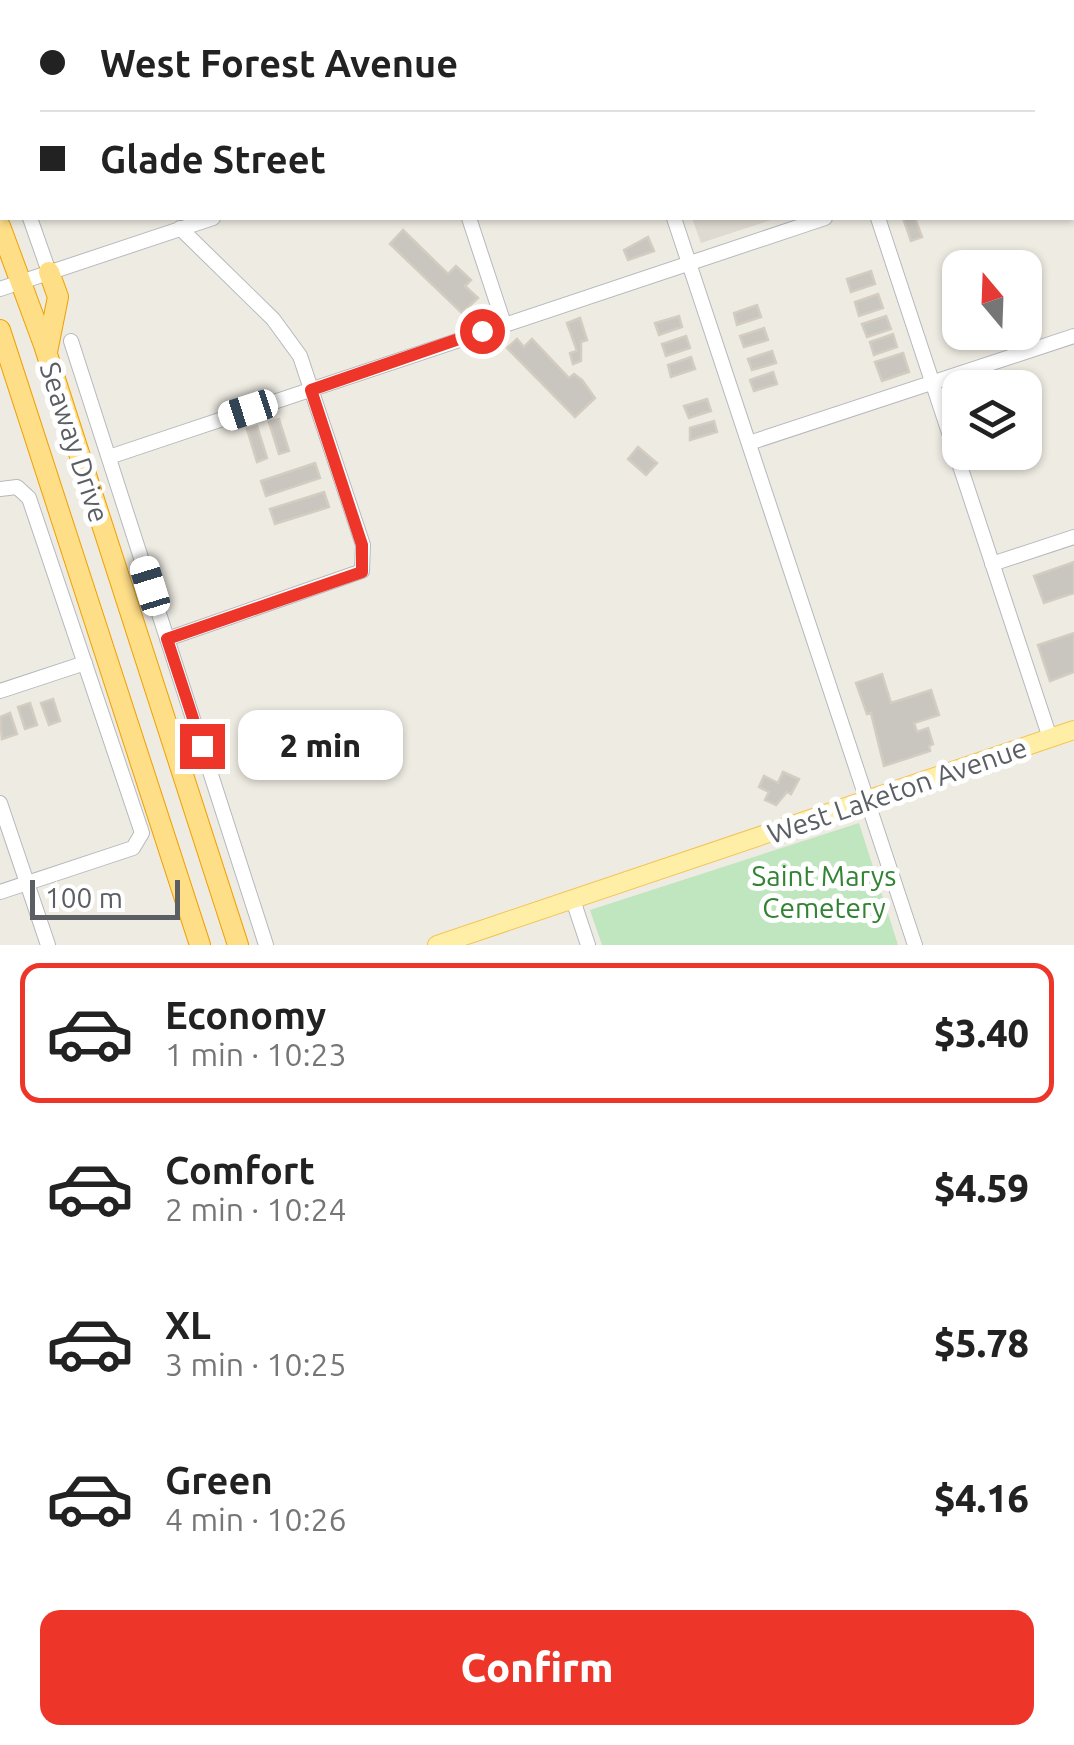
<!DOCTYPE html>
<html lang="en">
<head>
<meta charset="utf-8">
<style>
  :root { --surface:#fff; --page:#f6f6f6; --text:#222; --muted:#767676; --line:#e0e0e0; --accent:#ed3529 }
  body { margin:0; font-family:Ubuntu,sans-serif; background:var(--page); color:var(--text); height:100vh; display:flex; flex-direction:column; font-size:38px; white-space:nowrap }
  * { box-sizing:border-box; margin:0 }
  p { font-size:32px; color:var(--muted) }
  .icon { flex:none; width:55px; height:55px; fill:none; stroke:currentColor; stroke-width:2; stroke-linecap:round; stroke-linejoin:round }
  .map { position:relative; height:945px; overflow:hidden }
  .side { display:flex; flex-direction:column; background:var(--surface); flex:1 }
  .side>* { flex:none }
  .guide { position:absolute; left:0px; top:0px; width:1075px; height:220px; box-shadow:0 2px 8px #0004; display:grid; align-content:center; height:220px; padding:0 40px; background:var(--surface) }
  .needle { width:65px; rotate:341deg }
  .buttons { position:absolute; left:942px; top:250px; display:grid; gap:20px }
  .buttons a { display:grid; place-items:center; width:100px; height:100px; border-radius:20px; background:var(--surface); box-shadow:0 2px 8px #0004; font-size:50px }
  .scale { position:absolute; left:30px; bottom:25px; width:150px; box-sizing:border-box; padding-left:10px; border:5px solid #5b5f64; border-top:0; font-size:28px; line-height:35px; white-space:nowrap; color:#5b5f64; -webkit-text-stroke:8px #fff; paint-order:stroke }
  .end { position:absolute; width:45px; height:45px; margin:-22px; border:12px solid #ed3529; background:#fff; box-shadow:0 0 0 5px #fff }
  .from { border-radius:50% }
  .bubble { position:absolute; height:70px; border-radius:20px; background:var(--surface); box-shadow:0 2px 8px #0004; font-size:32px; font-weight:800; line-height:70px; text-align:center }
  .car { position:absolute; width:30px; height:60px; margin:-30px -15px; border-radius:12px; box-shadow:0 0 8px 2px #0007; background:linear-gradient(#fff 24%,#345 0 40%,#fff 0 76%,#345 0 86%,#fff 0) }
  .guide b { display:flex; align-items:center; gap:35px; height:95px; font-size:38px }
  .guide b+b { border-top:2px solid var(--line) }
  .guide i { width:25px; height:25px; background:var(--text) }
  ul { padding:18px 0 0; list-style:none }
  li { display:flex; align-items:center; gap:30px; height:140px; margin:0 20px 15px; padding:0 20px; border:5px solid transparent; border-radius:20px }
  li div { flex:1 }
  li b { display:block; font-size:38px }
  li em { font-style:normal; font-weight:800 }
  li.current { border-color:var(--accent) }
  li>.icon { width:90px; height:90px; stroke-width:1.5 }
  .action { display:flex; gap:20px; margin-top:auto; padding:20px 40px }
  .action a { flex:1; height:115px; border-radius:20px; background:var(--accent); color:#fff; font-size:40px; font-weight:800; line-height:115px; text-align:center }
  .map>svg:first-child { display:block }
  .education { fill:#dedad1 }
  .green { fill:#bfe6be }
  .building { fill:#c9c6c0; stroke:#d3cdc1; stroke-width:2.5 }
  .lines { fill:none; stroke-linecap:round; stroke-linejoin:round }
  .minor-casing { stroke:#b5b9bd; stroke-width:16 }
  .major-casing { stroke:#f4c455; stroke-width:20 }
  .highway-casing { stroke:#f0a000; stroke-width:22 }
  .minor { stroke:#fff; stroke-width:14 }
  .major { stroke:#ffefa6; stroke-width:18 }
  .highway { stroke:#ffde88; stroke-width:20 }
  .route { stroke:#ed3529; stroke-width:12 }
  .labels { text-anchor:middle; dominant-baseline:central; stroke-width:10; stroke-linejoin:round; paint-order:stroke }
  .street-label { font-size:28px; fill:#5b5f64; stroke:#fff }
  .park-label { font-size:28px; fill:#328334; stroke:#fff }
</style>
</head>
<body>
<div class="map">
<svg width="1074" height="945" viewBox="0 0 1074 945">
  <rect width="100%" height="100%" fill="#eeebe2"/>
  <path class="education" d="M692,218h85l-76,25z"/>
  <path class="green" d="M859,823l39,122h-296l-12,-35z"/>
  <path class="building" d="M903,218h12l7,19 -11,4z
    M403,230l45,44 8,-8 15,14 -6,6 13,12 -16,15 -72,-69z
    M648,237l6,14 -26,9 -4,-10z
    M871,271l4,13 -24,8 -4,-13z
    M878,294l5,14 -24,8 -4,-14z
    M757,305l4,12 -24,8 -3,-12z
    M679,316l3,11 -23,8 -4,-12z
    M886,316l5,13 -24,8 -5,-13z
    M580,318l7,22 -6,2v19l-8,3 -3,-11 7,-2 -10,-28z
    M764,328l4,12 -24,7 -4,-11z
    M893,334l4,13 -23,8 -4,-13z
    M686,336l4,12 -24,8 -4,-12z
    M517,339l7,8 8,-8 37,39 5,-4 8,6 13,18 -20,19 -68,-69z
    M772,351l4,12 -24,7 -4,-11z
    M903,353l6,19 -27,9 -7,-19z
    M691,357l4,12 -24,8 -3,-12z
    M773,372l4,12 -23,7 -4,-11z
    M707,399l4,12 -22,7 -5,-12z
    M279,419l10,32 -10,3 -10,-32z
    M714,421l3,11 -27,8v-12z
    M257,426l10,32 -10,4 -10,-33z
    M638,447l19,16 -11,12 -18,-16z
    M315,463l5,15 -54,18 -5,-15z
    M324,492l5,15 -54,17 -5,-15z
    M1074,562v31l-30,10 -10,-27z
    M1074,633v39l-24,9 -12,-36z
    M882,674l9,29 40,-13 8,25 -25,8 3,9 11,-4 5,16 -4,2 1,5 -46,15 -13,-53 -4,1 -11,-31z
    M53,699l7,22 -11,4 -8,-22z
    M30,703l7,22 -12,4 -7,-22z
    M10,713l7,21 -15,5 -2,-22z
    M783,772l16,7 -8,15 -4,-2 -11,13 -11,-5 4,-8 -10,-5 5,-11 14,7z"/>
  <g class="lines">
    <g class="minor-casing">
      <path id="minor" d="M396,0l1,2
        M602,0l1,2
        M806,0l1,2
        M254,2l8,-2
        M863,2l8,-2
        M0,87h2
        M0,114l2,10
        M1072,135l2,-1
        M30,218l19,54
        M469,218l35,106
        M674,218l241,727
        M878,218l172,520
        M0,289l213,-71
        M71,341l195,604
        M749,443l325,-107
        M109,457l716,-239
        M0,489l17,-2 12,11 113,335 -9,15 -133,44
        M992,564l82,-27
        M167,639l195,-68 1,-26 -63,-189 -27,-37 -93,-91
        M0,691l85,-28
        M0,803l48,142
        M573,900l15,45"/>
    </g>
    <g class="major-casing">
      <path id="major" d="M437,945l637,-215"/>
    </g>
    <g class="highway-casing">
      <path id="highway" d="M0,226l44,119 194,600
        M0,330l200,615
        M47,352l11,-55 -9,-25"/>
    </g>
    <use href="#minor" class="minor"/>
    <use href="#major" class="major"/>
    <use href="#highway" class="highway"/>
  </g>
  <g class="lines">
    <path class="route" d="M202,746l-35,-107 195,-67v-27l-51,-155 171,-59"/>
  </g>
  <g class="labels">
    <g class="street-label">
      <text transform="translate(75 442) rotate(72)">Seaway Drive</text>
      <text transform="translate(897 790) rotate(-19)">West Laketon Avenue</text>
    </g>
    <g class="park-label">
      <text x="824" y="875">Saint Marys<tspan x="824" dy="32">Cemetery</tspan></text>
    </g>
  </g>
</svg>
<div class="buttons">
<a><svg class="needle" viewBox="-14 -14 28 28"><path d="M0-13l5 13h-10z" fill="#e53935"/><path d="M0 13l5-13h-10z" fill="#767676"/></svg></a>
<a><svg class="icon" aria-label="layers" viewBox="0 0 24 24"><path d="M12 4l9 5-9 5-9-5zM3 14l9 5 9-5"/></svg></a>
</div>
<div class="scale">100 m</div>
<i class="end from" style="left:482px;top:331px"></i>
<i class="end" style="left:202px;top:746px"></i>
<div class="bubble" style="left:238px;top:710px;width:165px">2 min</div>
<i class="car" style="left:248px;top:410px;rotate:252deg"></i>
<i class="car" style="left:150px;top:586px;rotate:343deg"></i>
<div class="guide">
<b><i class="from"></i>West Forest Avenue</b>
<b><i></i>Glade Street</b>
</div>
</div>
<section class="side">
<ul>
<li class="current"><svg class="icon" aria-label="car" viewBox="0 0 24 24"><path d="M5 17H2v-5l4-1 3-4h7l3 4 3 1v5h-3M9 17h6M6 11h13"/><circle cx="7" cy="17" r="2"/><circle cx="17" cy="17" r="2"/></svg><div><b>Economy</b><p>1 min · 10:23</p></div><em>$3.40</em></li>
<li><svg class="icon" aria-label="car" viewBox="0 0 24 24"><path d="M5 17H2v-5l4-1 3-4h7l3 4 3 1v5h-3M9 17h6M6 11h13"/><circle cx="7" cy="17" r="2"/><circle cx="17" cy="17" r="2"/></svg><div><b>Comfort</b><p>2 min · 10:24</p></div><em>$4.59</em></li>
<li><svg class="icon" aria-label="car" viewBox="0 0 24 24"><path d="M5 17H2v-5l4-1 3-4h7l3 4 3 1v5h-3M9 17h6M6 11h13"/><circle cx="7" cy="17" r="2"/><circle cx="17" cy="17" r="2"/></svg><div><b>XL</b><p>3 min · 10:25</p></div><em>$5.78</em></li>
<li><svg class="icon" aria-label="car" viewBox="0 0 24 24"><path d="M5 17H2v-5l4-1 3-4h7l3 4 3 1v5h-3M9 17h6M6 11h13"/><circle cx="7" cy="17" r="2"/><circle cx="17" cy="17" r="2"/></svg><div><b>Green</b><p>4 min · 10:26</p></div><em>$4.16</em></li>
</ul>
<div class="action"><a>Confirm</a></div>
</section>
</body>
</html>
